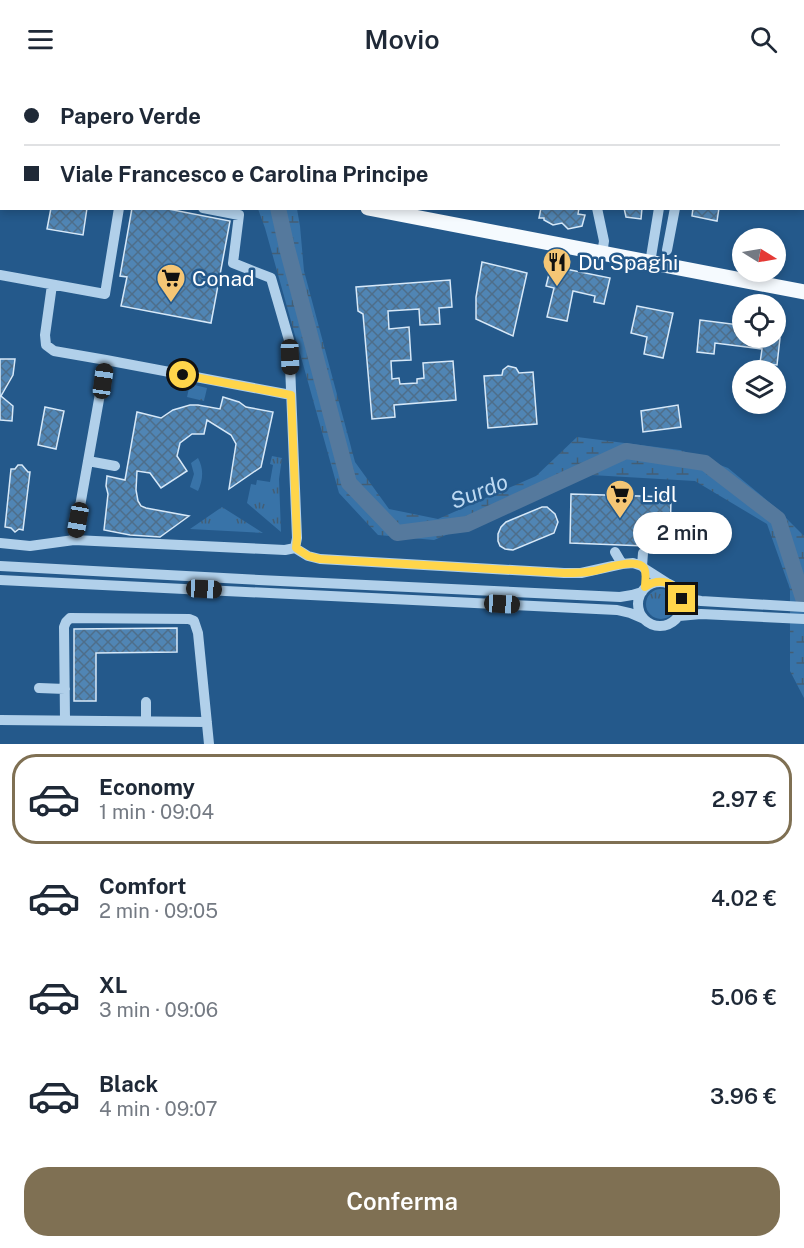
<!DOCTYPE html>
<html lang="it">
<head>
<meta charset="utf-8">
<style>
  :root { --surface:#fff; --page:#f6f6f7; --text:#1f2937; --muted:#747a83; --line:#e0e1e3; --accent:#7f7053 }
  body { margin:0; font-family:"Public Sans",sans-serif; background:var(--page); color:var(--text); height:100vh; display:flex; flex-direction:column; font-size:22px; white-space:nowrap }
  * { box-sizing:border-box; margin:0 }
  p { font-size:20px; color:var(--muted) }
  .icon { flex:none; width:33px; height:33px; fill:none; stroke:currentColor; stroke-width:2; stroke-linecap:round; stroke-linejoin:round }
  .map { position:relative; height:666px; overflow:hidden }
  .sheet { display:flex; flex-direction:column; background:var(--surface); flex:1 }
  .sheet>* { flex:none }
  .hud { position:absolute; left:0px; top:0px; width:804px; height:132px; box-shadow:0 3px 9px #0003; display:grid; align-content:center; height:132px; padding:0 24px; background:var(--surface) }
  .needle { width:39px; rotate:101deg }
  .controls { position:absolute; left:732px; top:150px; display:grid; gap:12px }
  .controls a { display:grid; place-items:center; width:54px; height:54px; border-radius:50%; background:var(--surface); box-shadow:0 3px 9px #0003; font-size:30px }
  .end { position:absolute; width:27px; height:27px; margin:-14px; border:8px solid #ffd54a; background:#111; box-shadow:0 0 0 3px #111 }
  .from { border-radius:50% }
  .bubble { position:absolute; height:42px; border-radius:21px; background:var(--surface); box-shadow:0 3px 9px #0003; font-size:20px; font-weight:600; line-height:42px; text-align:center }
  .car { position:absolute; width:18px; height:36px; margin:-18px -9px; border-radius:8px; box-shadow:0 0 4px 2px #0007; background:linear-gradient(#222 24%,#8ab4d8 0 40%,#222 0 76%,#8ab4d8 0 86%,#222 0) }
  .hud b { display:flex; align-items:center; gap:21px; height:57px; font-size:22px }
  .hud b+b { border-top:2px solid var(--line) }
  .hud i { width:15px; height:15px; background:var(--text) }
  ul { padding:10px 0 0; list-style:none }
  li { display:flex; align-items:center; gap:18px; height:90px; margin:0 12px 9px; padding:0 12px; border:3px solid transparent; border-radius:24px }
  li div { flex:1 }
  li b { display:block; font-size:22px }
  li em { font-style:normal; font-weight:600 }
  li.active { border-color:var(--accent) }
  li>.icon { width:54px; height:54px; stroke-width:1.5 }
  .action { display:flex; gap:12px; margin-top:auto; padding:12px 24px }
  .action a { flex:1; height:69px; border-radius:24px; background:var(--accent); color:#fff; font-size:24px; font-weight:600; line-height:69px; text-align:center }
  header { display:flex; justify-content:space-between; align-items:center; height:78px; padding:0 24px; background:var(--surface); font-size:27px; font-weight:600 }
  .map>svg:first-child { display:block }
  .grass { fill:url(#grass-tufts) }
  .wetland { fill:url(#wetland-marsh) }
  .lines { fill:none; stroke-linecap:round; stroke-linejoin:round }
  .river { stroke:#55799d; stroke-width:16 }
  .building { fill:url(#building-cross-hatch); stroke:#d6e8f8; stroke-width:1.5 }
  .minor { stroke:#b1d0ea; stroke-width:10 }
  .major { stroke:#f5fafe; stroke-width:15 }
  .route { stroke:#ffd54a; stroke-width:8 }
  .labels { text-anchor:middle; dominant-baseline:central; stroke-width:5; stroke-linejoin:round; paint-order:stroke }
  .poi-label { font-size:21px; fill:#fff; stroke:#24598b; text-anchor:start }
  .water-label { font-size:22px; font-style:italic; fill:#bdd9f2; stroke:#24598b }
</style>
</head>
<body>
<header><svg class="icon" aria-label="menu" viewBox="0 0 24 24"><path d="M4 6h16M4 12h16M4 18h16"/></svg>Movio<svg class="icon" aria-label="search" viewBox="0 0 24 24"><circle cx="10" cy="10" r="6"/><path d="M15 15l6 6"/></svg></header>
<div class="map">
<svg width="804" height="666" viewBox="0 0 804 666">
  <defs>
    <pattern id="grass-tufts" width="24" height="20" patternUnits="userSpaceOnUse" patternTransform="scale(1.5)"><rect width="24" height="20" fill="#3873a8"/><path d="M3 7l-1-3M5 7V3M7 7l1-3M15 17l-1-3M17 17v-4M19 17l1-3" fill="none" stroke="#435e75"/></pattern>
    <pattern id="wetland-marsh" width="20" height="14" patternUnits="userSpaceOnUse" patternTransform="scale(1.5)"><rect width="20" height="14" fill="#3873a8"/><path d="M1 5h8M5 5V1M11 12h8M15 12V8" fill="none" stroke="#435e75"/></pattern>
    <pattern id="building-cross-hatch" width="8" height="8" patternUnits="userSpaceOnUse" patternTransform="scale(1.5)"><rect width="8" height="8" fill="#5085b4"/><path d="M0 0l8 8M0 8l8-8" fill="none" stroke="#4e6e8a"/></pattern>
  </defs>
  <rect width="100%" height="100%" fill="#24598b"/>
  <path class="grass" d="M190,306l17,4 -3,13 -17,-4z
    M272,378l10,2 -3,21 2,53 -34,-29 4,-19 5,1 1,-5 13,2 3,-17 -3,-1z
    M198,380c6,11 5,22 0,33l-8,-4 4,-13 -3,-11z
    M222,429l41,26 -73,-4z
    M646 526a15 15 0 1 1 30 0a15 15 0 1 1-30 0Z"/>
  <path class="wetland" d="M258,131h39l3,17 4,45 51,191 34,47 49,10 98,-43 41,-39 103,13 48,18 47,39 29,29v162l-14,-27v-82l-23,-65 -72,-43 -104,-6 -157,65 -56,-5 -39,-42 -74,-265z"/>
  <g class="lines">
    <path class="river" d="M255,0v2
      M278,130l9,40 62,235 48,50 70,-9 159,-73 79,12 73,56 26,82"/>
  </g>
  <path class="building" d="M51,130h36l-4,27 -36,-6z
    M132,130h31l67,13 -19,102 -90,-17 6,-29 -7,-1z
    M541,130h38l-1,6 7,1 -3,11 -14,3 -6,-6 -9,2 -9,-5v-2h-5z
    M624,130h18l-1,11 -15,-2z
    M693,130h26l-2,13 -25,-5z
    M482,184l45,11 -14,63 -37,-17v-22z
    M551,188l59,12 -6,26 -10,-2 1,-6 -22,-5 -6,30 -20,-4 7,-29 -8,-2z
    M450,202l2,27 -13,1 1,16 -20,1 -1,-16 -31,2 1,18 20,-2 2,33 -20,1 1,18 7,-1 1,6 17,-1v-4l7,-1 -1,-15 30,-2 3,39 -62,5 1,12 -23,2 -9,-105 -5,-3 -2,-24z
    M637,228l36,7 -10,45 -19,-4 3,-17 -16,-4z
    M700,242l40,5 -1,2 3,1v10h38l-3,27 -17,-2 2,-14 -47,-6 -1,11 -17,-2z
    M0,281h15l-2,16 -12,21 12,10 -1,15 -12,-1z
    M508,288l8,2 3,5 14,-1 4,52 -49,4 -4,-52 18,-1 1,-5z
    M223,319l16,5 7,5 27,5 -12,55 -32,22 7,-45 -5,-9 -24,-15 -3,14h-12l-12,9 -3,13 10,15 -26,17 -11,-15 -13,-2 -1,19 2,11 3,5 5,2 43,8 -29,21 -30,-2 -26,-5 4,-36 -2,-8 1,-10 18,4 12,-68 24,6 12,-8 17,-5h8l22,4z
    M678,327l3,22 -38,5 -2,-21z
    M45,329l19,4 -8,38 -18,-4z
    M18,387h4l6,7h2l-7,58 -4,-1 -4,3 -4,-4 -6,-1 6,-58h4z
    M571,416l100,3 -1,50 -100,-4z
    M542,429h5l8,7 3,8 -4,11 -41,17 -8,-1 -5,-3 -2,-5v-7l3,-7 5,-5z
    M177,550v24l-81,1v48h-22v-72z"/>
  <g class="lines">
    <path class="minor" d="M571,0v2
      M697,0l1,2
      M435,2v-2
      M802,53h2
      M0,77h2
      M0,93h2
      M597,130l7,33 -2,13
      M667,172l8,-42
      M650,185l9,-55
      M0,197l105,19 14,-86
      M52,207l-7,50 1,10 8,6 52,9
      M88,383l27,5
      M74,462l32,-180 185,35
      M0,465l30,3 44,-6 211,10 10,-2 2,-10 -8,-198 -18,-62 -38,-15 6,-48 -36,-7
      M295,470l13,8 12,3 244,14h17l41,-9 11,-1 9,3 3,3 22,14
      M615,474l7,12
      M0,488l259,14 361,17 12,-2 10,-3
      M642,488l1,-13
      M0,502l617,30 13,3 14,6
      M638 526a22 22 0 1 1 44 0a22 22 0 1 1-44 0Z
      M680,516l9,5 12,2 103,6
      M679,538l22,-2 103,5
      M39,610l26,1
      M146,624v19
      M0,642l207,2
      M65,642l-1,-93 2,-5 4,-4 119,1 5,2 4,12 11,111"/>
    <path class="major" d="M659,0l6,2
      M802,28l2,1
      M0,58h2
      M368,130l436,84"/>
  </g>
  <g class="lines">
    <path class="route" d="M183,297l108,20 6,143 -1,10 12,8 12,3 244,14c10,0 20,0 29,-2 11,-2 44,-14 51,-3 3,5 1,14 1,19 15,-10 31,-5 37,12"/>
  </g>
  <defs>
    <g id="restaurant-pin" transform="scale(1.5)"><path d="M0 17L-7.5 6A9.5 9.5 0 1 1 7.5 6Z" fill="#f5c675" stroke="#24598b"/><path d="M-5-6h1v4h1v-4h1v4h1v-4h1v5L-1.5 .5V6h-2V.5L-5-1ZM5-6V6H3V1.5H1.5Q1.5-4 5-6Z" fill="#111"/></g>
    <g id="supermarket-pin" transform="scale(1.5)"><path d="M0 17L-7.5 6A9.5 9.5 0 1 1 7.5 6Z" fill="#f5c675" stroke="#24598b"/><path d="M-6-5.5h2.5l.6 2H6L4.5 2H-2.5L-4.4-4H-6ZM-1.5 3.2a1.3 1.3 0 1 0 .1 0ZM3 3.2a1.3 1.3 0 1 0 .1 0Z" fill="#111"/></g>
  </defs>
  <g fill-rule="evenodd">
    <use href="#restaurant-pin" x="557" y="184"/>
    <use href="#supermarket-pin" x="171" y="200"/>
    <use href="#supermarket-pin" x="620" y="416"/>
  </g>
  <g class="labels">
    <g class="poi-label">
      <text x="578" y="184">Du Spaghi</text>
      <text x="192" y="200">Conad</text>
      <text x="641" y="416">Lidl</text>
    </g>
    <g class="water-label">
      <text transform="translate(479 413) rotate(-21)">Surdo</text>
    </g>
  </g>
</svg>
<div class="controls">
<a><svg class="needle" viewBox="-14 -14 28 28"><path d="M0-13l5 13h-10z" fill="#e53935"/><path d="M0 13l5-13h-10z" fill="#747a83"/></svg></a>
<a><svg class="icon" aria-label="locate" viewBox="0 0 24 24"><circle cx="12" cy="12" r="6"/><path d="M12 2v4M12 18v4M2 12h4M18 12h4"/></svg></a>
<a><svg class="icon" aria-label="layers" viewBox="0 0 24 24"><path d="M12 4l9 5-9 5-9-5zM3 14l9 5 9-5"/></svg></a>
</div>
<i class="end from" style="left:183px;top:297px"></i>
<i class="end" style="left:682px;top:521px"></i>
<div class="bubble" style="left:633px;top:434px;width:99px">2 min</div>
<i class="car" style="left:290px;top:279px;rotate:178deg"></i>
<i class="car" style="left:103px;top:303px;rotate:8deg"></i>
<i class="car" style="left:78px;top:442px;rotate:190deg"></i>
<i class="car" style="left:204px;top:511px;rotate:93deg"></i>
<i class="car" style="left:502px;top:526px;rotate:93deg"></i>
<div class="hud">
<b><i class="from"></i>Papero Verde</b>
<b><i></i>Viale Francesco e Carolina Principe</b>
</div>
</div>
<section class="sheet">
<ul>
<li class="active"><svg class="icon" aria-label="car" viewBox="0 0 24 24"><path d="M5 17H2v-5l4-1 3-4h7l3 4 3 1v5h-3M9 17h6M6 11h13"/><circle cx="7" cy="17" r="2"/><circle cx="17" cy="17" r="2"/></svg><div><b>Economy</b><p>1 min · 09:04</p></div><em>2.97 €</em></li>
<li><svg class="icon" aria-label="car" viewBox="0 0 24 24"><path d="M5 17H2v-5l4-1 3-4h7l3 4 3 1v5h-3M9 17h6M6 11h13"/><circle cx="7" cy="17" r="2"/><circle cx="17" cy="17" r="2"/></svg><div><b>Comfort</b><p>2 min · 09:05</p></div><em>4.02 €</em></li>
<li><svg class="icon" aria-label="car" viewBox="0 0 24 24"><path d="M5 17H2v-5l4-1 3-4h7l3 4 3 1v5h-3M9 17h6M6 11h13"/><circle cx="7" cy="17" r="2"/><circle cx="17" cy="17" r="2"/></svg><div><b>XL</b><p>3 min · 09:06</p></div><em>5.06 €</em></li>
<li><svg class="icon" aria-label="car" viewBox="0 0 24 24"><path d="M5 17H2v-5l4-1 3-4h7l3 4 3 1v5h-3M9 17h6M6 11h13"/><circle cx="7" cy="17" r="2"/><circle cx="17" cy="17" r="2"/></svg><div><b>Black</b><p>4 min · 09:07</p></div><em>3.96 €</em></li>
</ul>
<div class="action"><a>Conferma</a></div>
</section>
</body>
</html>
